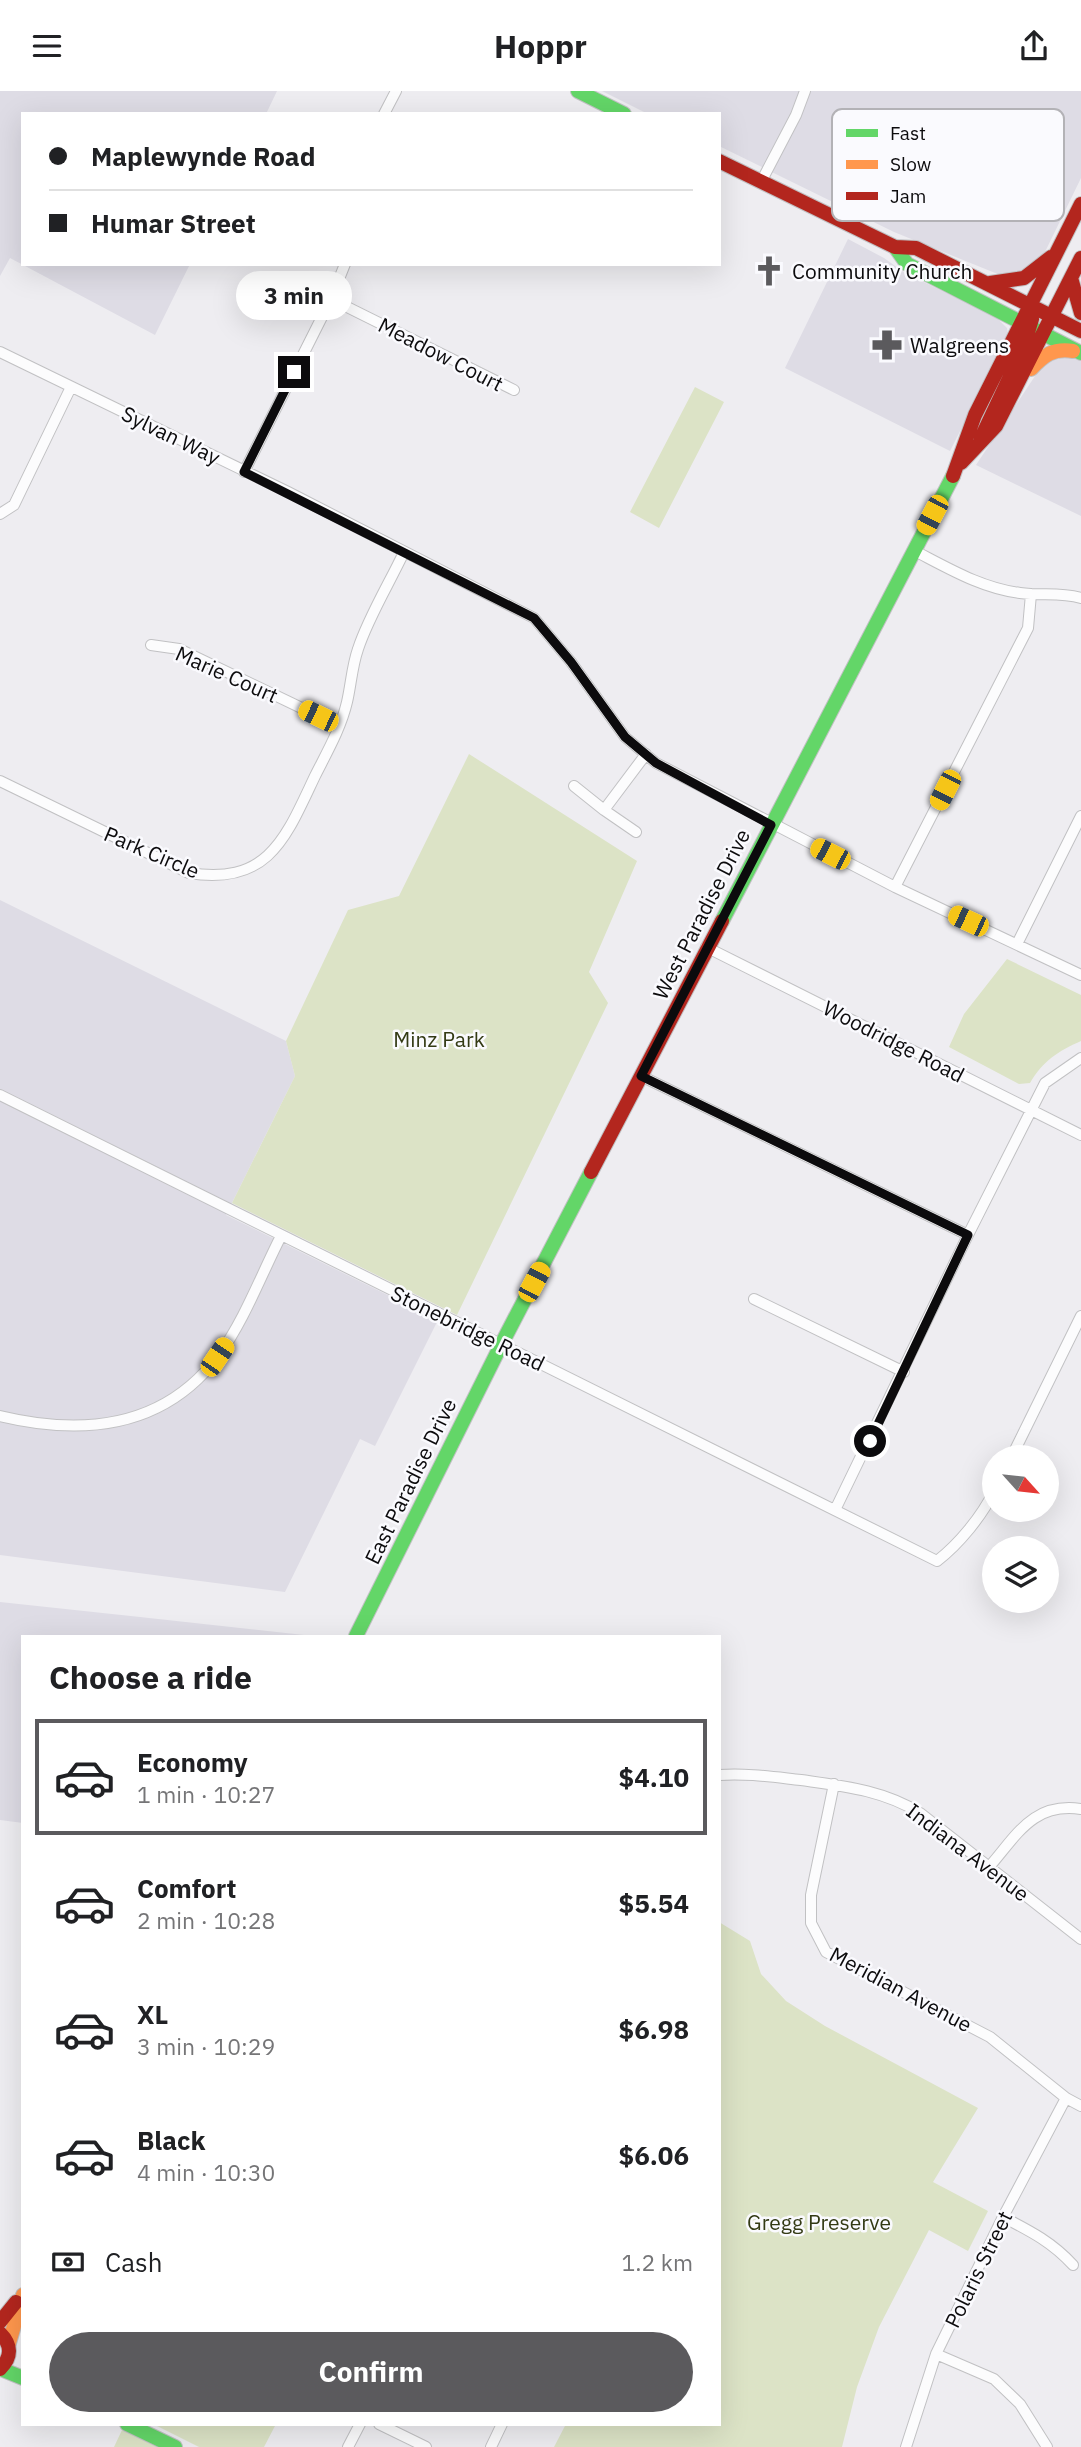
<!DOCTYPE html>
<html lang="en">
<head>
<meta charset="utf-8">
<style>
  :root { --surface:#fff; --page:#f2f2f2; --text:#202124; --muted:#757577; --line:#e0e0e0; --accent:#5b5a5d }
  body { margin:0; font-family:"IBM Plex Sans",sans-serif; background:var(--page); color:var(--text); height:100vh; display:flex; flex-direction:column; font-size:26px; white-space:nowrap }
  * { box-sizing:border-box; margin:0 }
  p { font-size:23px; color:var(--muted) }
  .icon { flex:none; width:38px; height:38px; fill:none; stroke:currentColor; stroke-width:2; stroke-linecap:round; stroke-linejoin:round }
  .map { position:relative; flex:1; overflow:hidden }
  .details { position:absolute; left:21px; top:1544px; width:700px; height:791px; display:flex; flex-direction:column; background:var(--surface); border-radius:0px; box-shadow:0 7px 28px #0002 }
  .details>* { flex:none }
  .top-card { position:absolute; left:21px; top:21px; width:700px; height:154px; border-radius:0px; box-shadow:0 7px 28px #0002; display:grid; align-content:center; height:154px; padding:0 28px; background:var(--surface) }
  .needle { width:46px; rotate:117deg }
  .fabs { position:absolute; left:982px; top:1354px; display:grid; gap:14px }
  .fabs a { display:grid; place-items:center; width:77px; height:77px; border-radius:50%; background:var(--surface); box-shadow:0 7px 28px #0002; font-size:35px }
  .end { position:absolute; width:32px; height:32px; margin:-16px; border:9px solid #0c0b0d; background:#fff; box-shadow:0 0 0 4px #fff }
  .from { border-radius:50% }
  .bubble { position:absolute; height:49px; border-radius:24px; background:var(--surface); box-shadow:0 7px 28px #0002; font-size:23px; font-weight:700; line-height:49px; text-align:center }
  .car { position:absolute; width:21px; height:42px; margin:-21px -10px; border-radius:9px; box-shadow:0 0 5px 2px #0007; background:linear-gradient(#f5c518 24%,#345 0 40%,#f5c518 0 76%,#345 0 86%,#f5c518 0) }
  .top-card b { display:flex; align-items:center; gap:24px; height:66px; font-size:26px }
  .top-card b+b { border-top:2px solid var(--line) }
  .top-card i { width:18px; height:18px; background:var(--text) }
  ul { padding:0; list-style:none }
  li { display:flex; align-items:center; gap:21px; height:116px; margin:0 14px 10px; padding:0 14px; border:4px solid transparent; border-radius:0px }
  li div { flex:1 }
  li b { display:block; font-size:26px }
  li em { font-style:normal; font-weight:700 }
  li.active { border-color:var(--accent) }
  li>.icon { width:63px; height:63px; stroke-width:1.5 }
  h2 { padding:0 28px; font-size:32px; line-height:84px }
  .pay { display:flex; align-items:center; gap:18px; height:77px; padding:0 28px; font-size:26px }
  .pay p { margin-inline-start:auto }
  .cta { display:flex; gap:14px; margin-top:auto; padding:14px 28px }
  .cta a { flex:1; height:80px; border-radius:42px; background:var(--accent); color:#fff; font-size:28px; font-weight:700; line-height:80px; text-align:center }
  header { display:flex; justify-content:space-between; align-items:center; height:91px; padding:0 28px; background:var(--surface); font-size:32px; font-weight:700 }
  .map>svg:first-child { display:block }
  .built { fill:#dedce5 }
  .green { fill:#dce3c6 }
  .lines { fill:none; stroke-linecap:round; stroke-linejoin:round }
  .street-casing { stroke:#c1c1c3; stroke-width:12 }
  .fast-casing { stroke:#c1c1c3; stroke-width:16 }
  .slow-casing { stroke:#c1c1c3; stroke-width:16 }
  .jam-casing { stroke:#c1c1c3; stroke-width:16 }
  .street { stroke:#fcfcfd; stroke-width:10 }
  .fast { stroke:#63d668; stroke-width:14 }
  .slow { stroke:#ff974d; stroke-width:14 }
  .jam { stroke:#b3261e; stroke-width:14 }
  .route { stroke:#0c0b0d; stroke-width:9 }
  .labels { text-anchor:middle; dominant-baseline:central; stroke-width:5; stroke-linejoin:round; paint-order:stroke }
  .poi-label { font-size:21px; fill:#0c0b0d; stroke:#fafafe; text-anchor:start }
  .street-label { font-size:21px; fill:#0c0b0d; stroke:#fafafe }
  .park-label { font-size:21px; fill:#333a14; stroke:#fafafe }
  .key { fill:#fafafe; stroke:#b3b2b6; stroke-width:2 }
  .key-label { font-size:19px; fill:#0c0b0d }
</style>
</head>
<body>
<header><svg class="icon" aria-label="menu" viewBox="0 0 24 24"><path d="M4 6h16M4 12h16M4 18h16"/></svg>Hoppr<svg class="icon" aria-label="share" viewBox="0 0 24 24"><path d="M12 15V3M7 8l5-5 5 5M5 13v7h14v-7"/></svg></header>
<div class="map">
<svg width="1081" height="2356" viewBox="0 0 1081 2356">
  <rect width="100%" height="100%" fill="#eeedf1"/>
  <path class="built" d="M0,0h277l-11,23h-243v150h167l-35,71 -145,-77 -10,18z
    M602,0h479v87l-38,78 -15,16 -23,5 -111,-45 -175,-86v-32h-71z
    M848,148l36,19 21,15 91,44 11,11 1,6 -3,8 -55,109 -165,-83z
    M1059,263l22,4v158l-105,-51 65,-98z
    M0,809l286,141 9,35 -69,139 212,105 -63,126 -15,-7 -75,153 -285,-37z
    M0,1511l140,15 173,19h-290v187l-23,-3z"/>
  <path class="green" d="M695,296l29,15 -65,126 -29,-16z
    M469,663l168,107 -48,111 19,31 -151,312 -225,-112 63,-127 -9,-35 62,-131 51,-14z
    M1007,868l74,36v46c-23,10 -38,20 -51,42l-11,1 -70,-37 15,-33z
    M719,1831l31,19 11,33 25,27 39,25 153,82 -45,74 55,29 -20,40 -39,-21 -50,97 -22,60 -15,60h-288l12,-23h153z
    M153,2333h123l-12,23h-65z
    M122,2339l35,17h-43z"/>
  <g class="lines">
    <g class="street-casing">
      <path id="street" d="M384,23l12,-23
        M761,91l35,-67 9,-24
        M331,208l183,91
        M0,261l288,140 246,126 37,44 54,75 31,26 239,124 186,88
        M244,381l87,-173 14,-35
        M0,423l14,-9 57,-118
        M913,459c35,18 68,38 107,43 21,3 41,-1 61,5
        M151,554l28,4 160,77
        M0,690l189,92c80,13 97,-36 126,-97 12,-24 26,-48 32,-74 4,-17 5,-36 11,-53 10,-31 32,-67 46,-97
        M574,695l30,24 42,-56
        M604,719l32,22
        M895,796l133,-259 3,-34
        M1017,853l64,-128
        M706,856l375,188
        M641,985l327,159
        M0,1004l937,466c22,-17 45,-45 57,-70
        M754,1208l150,73
        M0,1325c83,20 164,13 219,-61 26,-36 42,-80 62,-119
        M1011,1367l70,-142
        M835,1419l133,-275 77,-152 36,-25
        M719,1684c28,-2 54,2 82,5 42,6 82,10 119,33l161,126
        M834,1693l-23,111v28l15,29 164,85 76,61 15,8
        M989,1776c28,-32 44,-65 92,-58
        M1003,2126c27,14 49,25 70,48
        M936,2263l58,25 26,25 27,43
        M379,2333l47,23
        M348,2356l12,-23
        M491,2356l11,-23
        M906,2356l30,-93 67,-137 63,-119"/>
    </g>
    <g class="fast-casing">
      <path id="fast" d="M578,0l46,23
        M895,156l12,17 174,89
        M722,830l231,-445
        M356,1545l145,-291 90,-173
        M1,2278l22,9
        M127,2333l48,23"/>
    </g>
    <g class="slow-casing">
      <path id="slow" d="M1031,278c13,-14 22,-21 42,-18
        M9,2252l14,-48"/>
    </g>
    <g class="jam-casing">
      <path id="jam" d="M719,70l176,86 21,1 165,83
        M1071,187l10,35
        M990,192l34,-5 27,-21
        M981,347l42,-89 9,-30
        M961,372l35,-37 85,-168
        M953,385l22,-61 106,-211
        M591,1081l131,-251
        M0,2231l16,-20
        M0,2242c12,12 12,24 0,36"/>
    </g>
    <use href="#street" class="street"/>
    <use href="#fast" class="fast"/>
    <use href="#slow" class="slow"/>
    <use href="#jam" class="jam"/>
  </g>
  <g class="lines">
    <path class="route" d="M294,281l-50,100 290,146 37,44 54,75 31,26 115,62 -130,251 327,159 -98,206"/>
  </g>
  <defs>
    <g id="church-bare" transform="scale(2.415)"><path d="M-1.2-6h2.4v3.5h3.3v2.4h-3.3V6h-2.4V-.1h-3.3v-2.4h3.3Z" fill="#5b5a5d" stroke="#fafafe" stroke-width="2.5" paint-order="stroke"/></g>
    <g id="pharmacy-bare" transform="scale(2.415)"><path d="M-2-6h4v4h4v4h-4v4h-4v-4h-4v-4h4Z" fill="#5b5a5d" stroke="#fafafe" stroke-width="2.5" paint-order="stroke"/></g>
  </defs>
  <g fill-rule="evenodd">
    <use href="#church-bare" x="769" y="180"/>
    <use href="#pharmacy-bare" x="887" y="254"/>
  </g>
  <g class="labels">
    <g class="poi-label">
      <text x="792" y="180">Community Church</text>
      <text x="910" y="254">Walgreens</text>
    </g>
    <g class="street-label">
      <text transform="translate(441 263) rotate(27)">Meadow Court</text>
      <text transform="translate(171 344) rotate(26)">Sylvan Way</text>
      <text transform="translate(227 583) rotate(24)">Marie Court</text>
      <text transform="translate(152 761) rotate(23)">Park Circle</text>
      <text transform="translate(701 823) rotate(-63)">West Paradise Drive</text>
      <text transform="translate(894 950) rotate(27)">Woodridge Road</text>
      <text transform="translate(468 1237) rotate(26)">Stonebridge Road</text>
      <text transform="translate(410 1390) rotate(-64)">East Paradise Drive</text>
      <text transform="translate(968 1761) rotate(37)">Indiana Avenue</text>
      <text transform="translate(901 1898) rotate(28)">Meridian Avenue</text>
      <text transform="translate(978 2178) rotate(-64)">Polaris Street</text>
    </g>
    <g class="park-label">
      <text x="439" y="948">Minz Park</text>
      <text x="819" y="2131">Gregg Preserve</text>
    </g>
  </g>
  <rect x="832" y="18" width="232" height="112" rx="10" class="key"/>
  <rect x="846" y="38" width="32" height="8" fill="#63d668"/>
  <rect x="846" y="69" width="32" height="9" fill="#ff974d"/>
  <rect x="846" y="101" width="32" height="8" fill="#b3261e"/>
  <g class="key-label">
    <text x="890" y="49">Fast</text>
    <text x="890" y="80">Slow</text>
    <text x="890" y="112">Jam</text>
  </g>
</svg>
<div class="fabs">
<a><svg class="needle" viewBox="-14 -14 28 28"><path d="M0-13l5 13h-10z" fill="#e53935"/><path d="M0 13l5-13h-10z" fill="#757577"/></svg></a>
<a><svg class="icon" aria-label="layers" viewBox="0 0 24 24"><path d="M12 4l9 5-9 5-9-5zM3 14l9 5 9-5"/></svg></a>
</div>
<i class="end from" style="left:870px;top:1350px"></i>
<i class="end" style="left:294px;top:281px"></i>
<div class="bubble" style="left:236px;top:180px;width:116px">3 min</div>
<i class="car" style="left:932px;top:424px;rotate:208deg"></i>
<i class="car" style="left:318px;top:625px;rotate:296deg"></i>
<i class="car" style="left:945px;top:699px;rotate:207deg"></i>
<i class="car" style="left:830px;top:763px;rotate:297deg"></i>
<i class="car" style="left:968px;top:830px;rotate:295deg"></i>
<i class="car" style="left:534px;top:1191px;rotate:28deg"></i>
<i class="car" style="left:217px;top:1266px;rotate:34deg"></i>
<div class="top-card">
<b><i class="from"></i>Maplewynde Road</b>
<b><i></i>Humar Street</b>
</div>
<section class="details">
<h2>Choose a ride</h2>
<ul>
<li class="active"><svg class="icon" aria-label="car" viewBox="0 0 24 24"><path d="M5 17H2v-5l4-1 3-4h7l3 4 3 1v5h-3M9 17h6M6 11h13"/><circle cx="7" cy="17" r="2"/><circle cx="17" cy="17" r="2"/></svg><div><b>Economy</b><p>1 min · 10:27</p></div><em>$4.10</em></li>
<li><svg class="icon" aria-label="car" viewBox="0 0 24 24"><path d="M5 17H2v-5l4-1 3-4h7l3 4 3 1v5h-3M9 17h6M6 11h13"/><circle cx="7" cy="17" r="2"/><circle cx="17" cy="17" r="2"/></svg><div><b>Comfort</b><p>2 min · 10:28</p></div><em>$5.54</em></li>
<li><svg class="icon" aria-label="car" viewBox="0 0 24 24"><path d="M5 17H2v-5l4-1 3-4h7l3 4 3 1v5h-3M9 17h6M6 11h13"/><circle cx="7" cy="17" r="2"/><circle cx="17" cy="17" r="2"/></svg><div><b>XL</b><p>3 min · 10:29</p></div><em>$6.98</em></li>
<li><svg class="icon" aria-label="car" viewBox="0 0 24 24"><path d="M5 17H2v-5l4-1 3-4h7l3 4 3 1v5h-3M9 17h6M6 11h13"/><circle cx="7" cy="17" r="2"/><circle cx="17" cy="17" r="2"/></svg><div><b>Black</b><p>4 min · 10:30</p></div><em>$6.06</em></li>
</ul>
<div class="pay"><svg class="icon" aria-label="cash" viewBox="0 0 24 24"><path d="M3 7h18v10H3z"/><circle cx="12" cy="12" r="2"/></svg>Cash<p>1.2 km</p></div>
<div class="cta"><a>Confirm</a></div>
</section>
</div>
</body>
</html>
